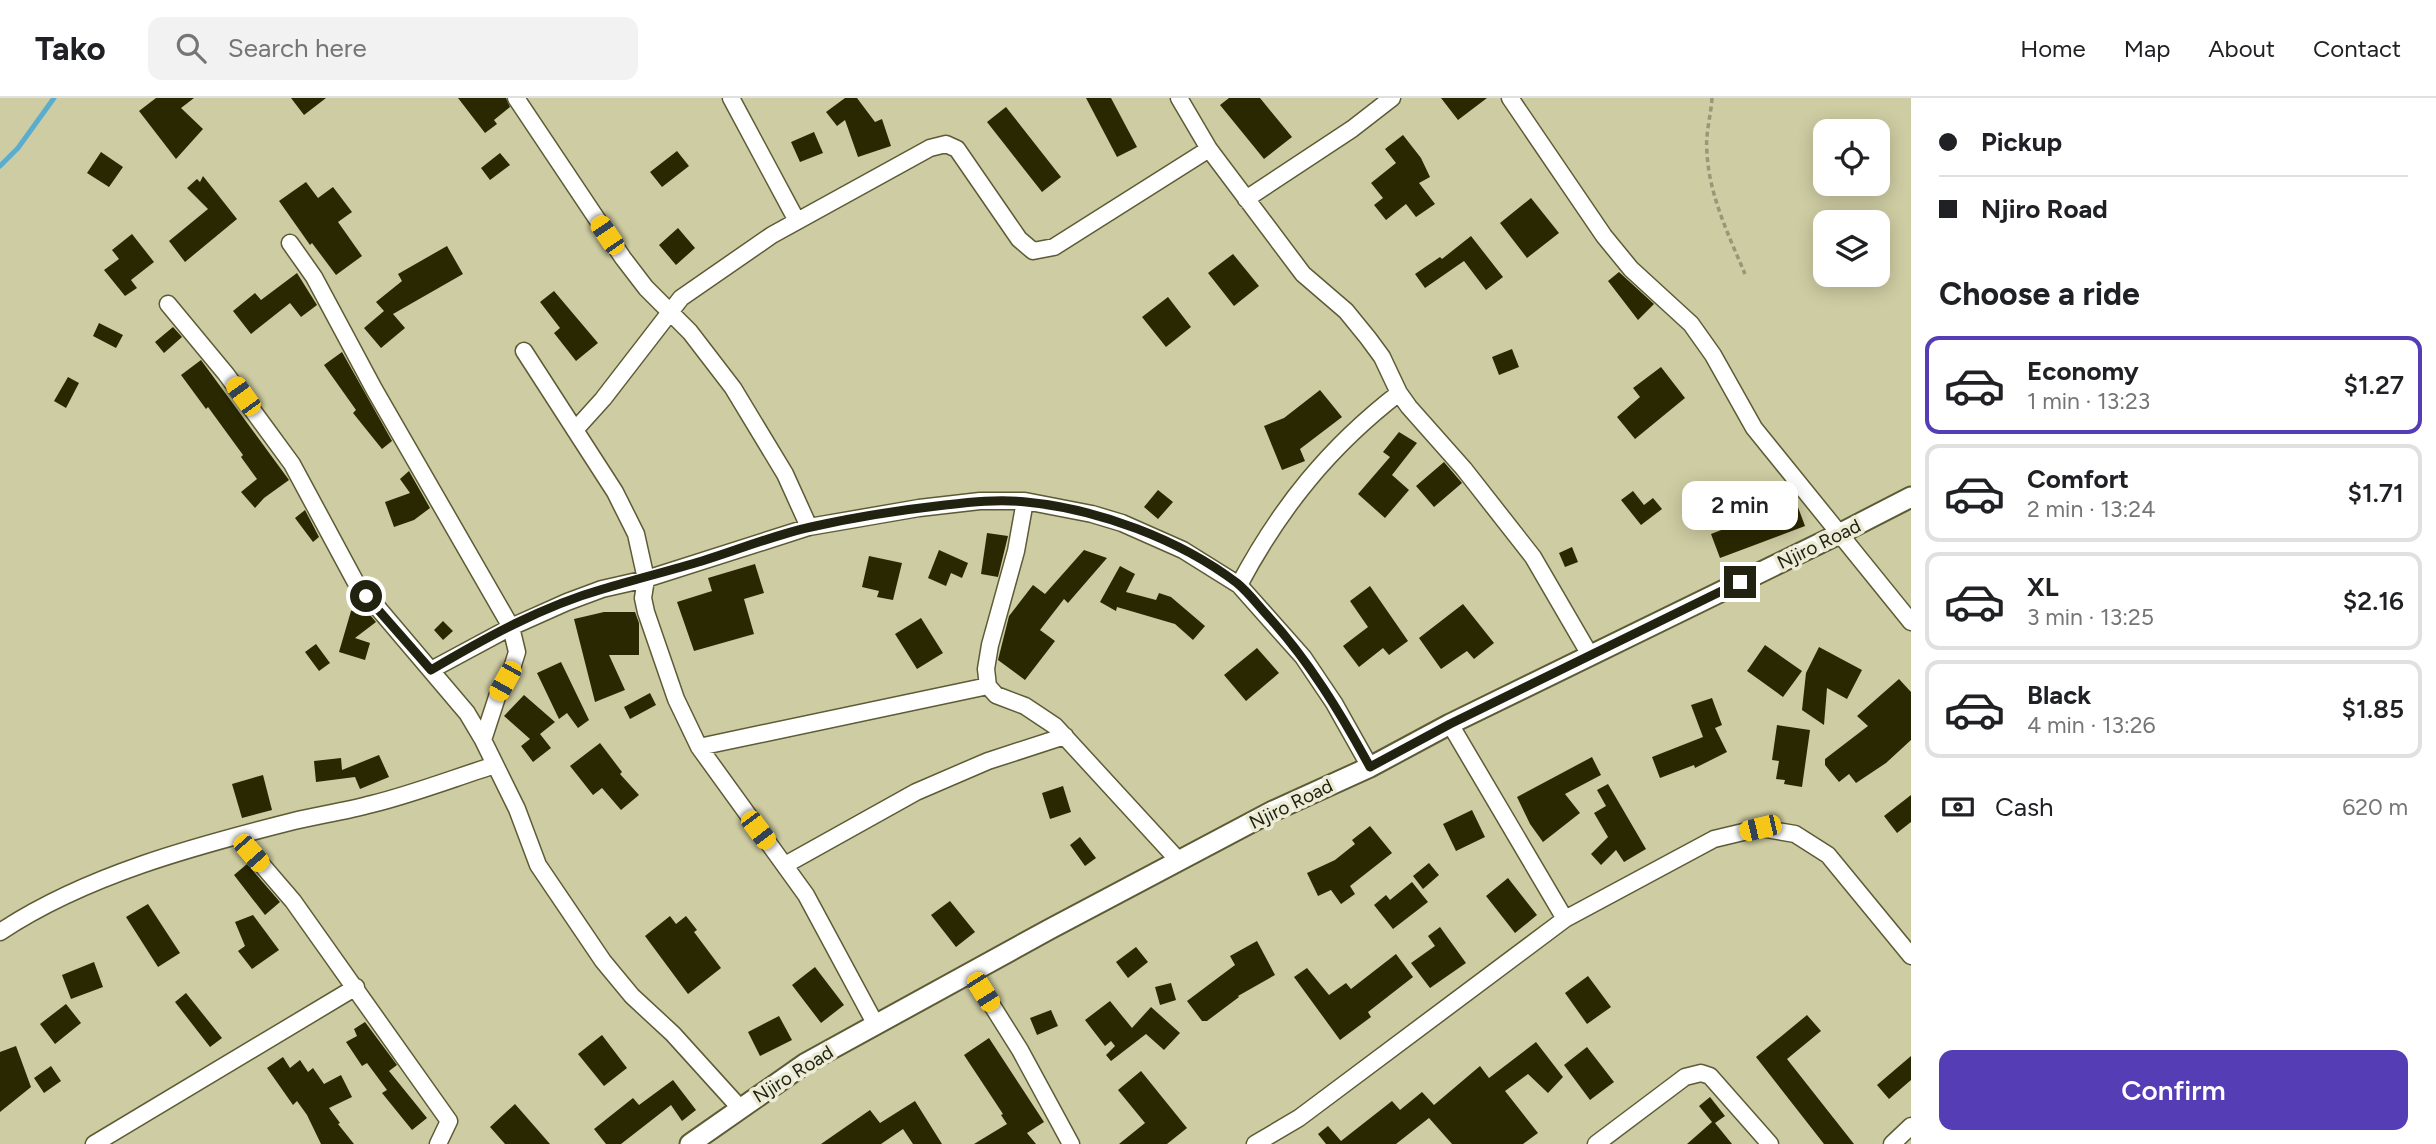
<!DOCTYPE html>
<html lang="en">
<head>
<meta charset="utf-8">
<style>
  :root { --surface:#fff; --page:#f2f2f2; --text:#202124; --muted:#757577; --line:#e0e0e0; --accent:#543db5 }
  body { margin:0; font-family:Figtree,sans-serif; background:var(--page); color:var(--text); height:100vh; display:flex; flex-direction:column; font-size:26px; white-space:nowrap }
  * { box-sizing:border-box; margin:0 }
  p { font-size:23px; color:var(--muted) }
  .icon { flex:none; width:38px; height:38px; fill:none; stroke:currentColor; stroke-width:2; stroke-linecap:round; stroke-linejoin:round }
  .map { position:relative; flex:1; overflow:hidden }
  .sheet { display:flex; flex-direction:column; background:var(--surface); width:525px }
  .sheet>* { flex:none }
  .top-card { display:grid; align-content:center; height:154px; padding:0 28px; background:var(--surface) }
  .tools { position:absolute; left:1813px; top:21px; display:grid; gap:14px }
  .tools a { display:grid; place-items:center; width:77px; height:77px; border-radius:14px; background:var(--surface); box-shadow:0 4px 18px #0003; font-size:35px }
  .end { position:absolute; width:32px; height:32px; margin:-16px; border:9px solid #221; background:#fff; box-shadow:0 0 0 4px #fff }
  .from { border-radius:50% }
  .bubble { position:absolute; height:49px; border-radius:14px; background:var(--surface); box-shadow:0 4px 18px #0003; font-size:23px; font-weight:600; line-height:49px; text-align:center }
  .car { position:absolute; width:21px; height:42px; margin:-21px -10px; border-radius:9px; box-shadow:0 0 5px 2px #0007; background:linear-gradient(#f5c518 24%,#345 0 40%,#f5c518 0 76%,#345 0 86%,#f5c518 0) }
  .top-card b { display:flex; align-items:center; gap:24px; height:66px; font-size:26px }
  .top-card b+b { border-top:2px solid var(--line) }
  .top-card i { width:18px; height:18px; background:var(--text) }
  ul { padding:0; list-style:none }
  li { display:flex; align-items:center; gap:21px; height:98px; margin:0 14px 10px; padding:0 14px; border:4px solid var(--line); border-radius:14px }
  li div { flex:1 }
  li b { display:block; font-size:26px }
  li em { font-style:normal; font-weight:600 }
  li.selected { border-color:var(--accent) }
  li>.icon { width:63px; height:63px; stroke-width:1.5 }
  h2 { padding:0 28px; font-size:32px; line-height:84px }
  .pay { display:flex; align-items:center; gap:18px; height:77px; padding:0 28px; font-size:26px }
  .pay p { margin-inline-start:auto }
  .action { display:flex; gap:14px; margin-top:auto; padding:14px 28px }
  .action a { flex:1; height:80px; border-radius:14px; background:var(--accent); color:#fff; font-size:28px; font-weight:600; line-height:80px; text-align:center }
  header { display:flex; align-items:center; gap:42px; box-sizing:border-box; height:98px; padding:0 35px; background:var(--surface); border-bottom:2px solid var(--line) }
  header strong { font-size:33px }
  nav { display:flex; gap:38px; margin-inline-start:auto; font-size:24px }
  .search { width:490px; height:63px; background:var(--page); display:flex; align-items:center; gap:18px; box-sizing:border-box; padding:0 24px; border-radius:14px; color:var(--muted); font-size:26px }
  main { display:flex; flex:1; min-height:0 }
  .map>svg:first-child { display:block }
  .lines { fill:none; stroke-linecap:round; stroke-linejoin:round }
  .stream { stroke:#5aadce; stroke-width:5 }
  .building { fill:#2a2801 }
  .minor-casing { stroke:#5d5b35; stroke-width:19 }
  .tertiary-casing { stroke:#5d5b35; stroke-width:23 }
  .path { stroke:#999775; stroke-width:3.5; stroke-dasharray:5 3.5; stroke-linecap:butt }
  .minor { stroke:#fff; stroke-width:16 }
  .tertiary { stroke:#fff; stroke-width:19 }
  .route { stroke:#221; stroke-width:9 }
  .labels { text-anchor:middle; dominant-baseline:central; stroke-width:7; stroke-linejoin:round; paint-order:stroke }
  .street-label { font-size:19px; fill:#221; stroke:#ececd6 }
</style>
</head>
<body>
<header>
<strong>Tako</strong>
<div class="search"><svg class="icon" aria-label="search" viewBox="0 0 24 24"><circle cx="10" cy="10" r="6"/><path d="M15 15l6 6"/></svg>Search here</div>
<nav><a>Home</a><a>Map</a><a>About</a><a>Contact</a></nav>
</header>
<main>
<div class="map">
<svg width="1911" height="1046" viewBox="0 0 1911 1046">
  <rect width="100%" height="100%" fill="#cecca2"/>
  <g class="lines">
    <path class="stream" d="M0,68l18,-18 36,-50"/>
  </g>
  <path class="building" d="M156,0h38l-13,10 22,21 -27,30 -37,-48z
    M291,0h35l-22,17z
    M458,0h48l4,9 -16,13 3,4 -12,9z
    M845,0h12l18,24 7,-3 9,27 -33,11 -13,-37 -8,6 -11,-14z
    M1086,0h25l26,49 -20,10z
    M1229,0h31l32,39 -28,22 -44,-54z
    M1441,0h46l-29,22z
    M1006,9l55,70 -19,15 -55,-70z
    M814,34l9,21 -23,9 -9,-20z
    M1403,37l18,23 9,19 -11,6 16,21 -19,13 -10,-13 -20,16 -12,-15 9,-7 -12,-15 25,-20 -11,-14z
    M677,53l12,15 -27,21 -12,-15z
    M101,54l22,15 -14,20 -22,-14z
    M500,55l10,12 -20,15 -9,-12z
    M203,78l34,43 -52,43 -16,-21 39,-32 -21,-21 10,-9 3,3z
    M306,84l12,16 15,-11 19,25 -14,10 24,34 -26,19 -24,-32 -2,2 -31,-44z
    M1531,100l28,35 -32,25 -27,-35z
    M678,130l17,20 -19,17 -17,-20z
    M132,136l22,28 -23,18 6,8 -12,8 -21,-26 15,-11 -7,-9z
    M1471,138l32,41 -17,13 -22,-29 -39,27 -10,-14 25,-17 2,2z
    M447,148l16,28 -70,40 12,14 -24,20 -17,-20 20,-17 -8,-9 26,-21 -4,-7z
    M1233,156l26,32 -25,20 -26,-33z
    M1619,174l35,32 -16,16 -30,-39z
    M297,175l20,32 -16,12 -11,-14 -39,31 -18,-23 22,-18 6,7z
    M554,193l44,52 -22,18 -22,-28 6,-5 -20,-26z
    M1168,199l23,30 -25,20 -24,-30z
    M99,225l24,12 -7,13 -23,-12z
    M173,229l9,10 -18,16 -9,-11z
    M1512,251l7,18 -20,8 -7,-18z
    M342,254l50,89 -10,8 -29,-36 3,-3 -32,-45z
    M201,262l88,120 -25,18 -9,10 -14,-16 16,-13 -16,-22 2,-2 -35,-48 -2,2 -25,-34z
    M1661,269l24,31 -50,41 -18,-22 23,-20 -7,-9z
    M68,279l11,6 -13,25 -12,-7z
    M1320,292l22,27 -42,32 5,12 -23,9 -18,-44 20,-8z
    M1399,334l18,11 -25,32 17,15 -24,28 -27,-24 32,-37 -7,-5z
    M1444,364l18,21 -28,24 -18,-21z
    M409,373l21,37 -16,12 -20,7 -9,-25 25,-9 -10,-14z
    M1158,392l15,12 -15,17 -14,-12z
    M1633,393l11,14 9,-7 9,11 -21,16 -20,-25z
    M1792,393l13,35 -85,32 -9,-24 36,-14 -4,-10z
    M305,412l14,27 -6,5 -18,-24z
    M987,435l21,3 -10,41 -17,-3z
    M1572,449l6,15 -13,5 -6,-14z
    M939,452l29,13 -6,15 -11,-5 -5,13 -18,-8z
    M1084,452l23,8 -39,45 -4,-4 -24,31 15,11 -30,39 -27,-20 11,-44 24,-31 12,9z
    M869,458l33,7 -9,37 -16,-3 2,-6 -17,-4z
    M755,466l9,29 -20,6 10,35 -60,17 -17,-49 35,-11 -4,-13z
    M1120,468l15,8 -9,18 30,8 3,-7 12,4 34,29 -12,14 -18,-16 -58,-17 -1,4 -16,-9z
    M1370,488l38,55 -19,14 -6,-7 -24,19 -16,-21 25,-19 -18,-26z
    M360,505l16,19 -21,16 15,5 -5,17 -26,-8 12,-41z
    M1463,506l31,39 -20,16 -7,-8 -26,18 -22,-31z
    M604,514h31l4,11v32h-30l16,35 -30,12 -21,-83z
    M921,520l22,35 -26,16 -22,-35z
    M443,523l10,10 -10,9 -9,-10z
    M316,546l14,19 -11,8 -14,-19z
    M1765,547l37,26 -19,26 -36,-26z
    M1819,549l43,23 -15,29 -20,-11 -3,37 -22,-15 4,-37z
    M1257,550l22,25 -33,28 -22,-26z
    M561,564l28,58 -11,8 -11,-15 -8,6 -22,-46z
    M1899,581l12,13v48l-25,23 -30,20 -7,-9 -10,8 -14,-17v-6l43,-33 -11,-10z
    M650,595l6,12 -26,14 -6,-12z
    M524,597l31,27 -15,12 11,14 -18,14 -12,-16 9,-7 -26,-23z
    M1712,600l10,27 -7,3 12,24 -32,16 -1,-3 -34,13 -8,-21 51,-20 -12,-32z
    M1777,627l33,5 -8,57 -18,-3 1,-4 -9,-1 3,-18 -7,-1z
    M600,645l22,29 -2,2 19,21 -18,15 -19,-22 -9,7 -23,-29z
    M379,657l10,22 -29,12 -5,-12 -39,5 -2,-21 27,-3 1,12z
    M1592,659l9,18 -36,19 15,19 -37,29 -13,-18 -13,-27z
    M263,677l9,35 -30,8 -10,-34z
    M1608,686l38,65 -22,13 -8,-12 -15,15 -10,-11 17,-17 -14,-24 12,-7 -9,-16z
    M1063,688l8,26 -21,7 -8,-26z
    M1911,697v27l-14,11 -13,-17z
    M1472,712l13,27 -29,14 -13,-27z
    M1370,728l22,27 -42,33 5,8 -14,10 -10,-14 -13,6 -11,-23 28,-13 20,-16 -3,-4z
    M1080,739l16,21 -11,8 -15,-21z
    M1429,765l10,12 -16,14 -10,-13z
    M247,766l33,38 -15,13 -31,-40z
    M1508,780l29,37 -22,18 -29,-37z
    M1412,784l16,20 -35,27 -19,-24 12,-10 4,5z
    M950,803l25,31 -19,15 -25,-32z
    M148,806l32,49 -22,14 -32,-50z
    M253,817l26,35 -27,19 -14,-18 7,-5 -10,-24z
    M670,818l6,8 10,-8 11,14 -3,2 27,36 -33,26 -43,-58z
    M1440,829l26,36 -36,25 -19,-25 24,-17 -7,-10z
    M1257,843l18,34 -37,21 1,1 -32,24h-5l-15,-20 48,-36 -5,-9z
    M1136,849l12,15 -20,16 -12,-16z
    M1396,856l17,23 -45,35 3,5 -31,23 -46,-63 13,-9 22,27 17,-12 5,6z
    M94,864l9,25 -32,12 -9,-24z
    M815,869l29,38 -23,18 -29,-38z
    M1588,878l23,31 -24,17 -22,-31z
    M1171,885l5,17 -16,5 -5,-18z
    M186,895l36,45 -12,9 -35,-45z
    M1110,903l22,27 19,-21 29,26 -16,17 -18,-16 -35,27 -5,-6 9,-9 -4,-5 -6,5 -20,-26z
    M66,906l15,19 -26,21 -15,-20z
    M1051,912l7,16 -21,9 -7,-17z
    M1807,917l14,16 -34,28 67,85h-30l-68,-87z
    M779,918l13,24 -32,16 -12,-24z
    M365,924l32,43 -8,6 38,47 -15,12 -30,-37 5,-3 -20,-27 -5,3 -16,-24 11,-6 -3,-7z
    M602,937l25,33 -23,18 -26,-32z
    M989,940l55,84 -17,11 9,11h-62l33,-20 -6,-9 2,-1 -39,-59z
    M1536,944l27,35 -15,16 -20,-19 -23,17 33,42 -15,11h-71l-23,-26 -33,26h-70l-8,-10 10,-8 13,15 51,-40 8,9 22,-18 12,13 46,-39 9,12z
    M16,948l15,41 -31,25v-60z
    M1587,949l27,35 -24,18 -26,-35z
    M1911,958v24l-22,19 -12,-14z
    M283,959l7,11 10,-8 8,12 5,-4 11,16 17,-9 11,22 -23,11 11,15 -2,1 16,20h-33l-14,-29 -10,-14 -4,4 -26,-37z
    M51,968l10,15 -17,12 -10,-15z
    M1141,973l46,57 -20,16h-48l26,-21 -27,-33z
    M673,982l23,30 -14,11 -11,-16 -50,39h-15l-12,-15 39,-31 6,7z
    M1710,999l15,19 -10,7 17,21h-45l25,-22 -13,-16z
    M915,1003l27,43h-29l-10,-15 -22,15h-60l49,-34 10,13z
    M515,1006l35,40h-45l-15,-17z"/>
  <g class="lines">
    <g class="minor-casing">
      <path id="minor" d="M516,0l107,160 23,30 44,44 43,56 52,86 24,53
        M731,0l66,123
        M1179,0l30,51 94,125 43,37 22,27 14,19 17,36 10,14 55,62 69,88 57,98
        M1510,0l94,138 27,33 60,55 22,31 41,73 157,194
        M1246,101l106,-70 40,-31
        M290,145l24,34 60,112 137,238 6,25 -5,16 -14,26 -15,46
        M168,206l58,70 66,90 63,117 112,132 16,27 34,69 21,56 65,96 29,35 41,38 67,74
        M524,253l91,141 21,42 10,45 -3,19 3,14 30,87 23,48 107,148 70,130
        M575,332l28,-31 78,-101 91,-63 158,-87 16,-4 11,5 62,90 14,12 21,-4 155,-98
        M1025,403l-9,50 -26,94 -4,24 2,17 8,9 29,11 30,20 124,135
        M1239,487c41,-77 90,-138 160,-192
        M431,572l80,-43 56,-25 35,-13 44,-10 163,-52 110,-19 61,-7h45l67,13 30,9 61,27 56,35 64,72 31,46 36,64
        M1450,626l115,195
        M699,649l289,-61
        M238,739l55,64 156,220 -11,23
        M785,767l131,-73 72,-31 77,-25
        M0,834c86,-57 195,-86 294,-111 26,-6 52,-10 78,-17 41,-10 82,-26 123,-39
        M971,874l49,78 51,94
        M94,1046l262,-157
        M1255,1046l44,-26 266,-199 149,-80 46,-11 35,6 33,21 83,101
        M1596,1046l89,-67 16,-4 9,3 60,68
        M1892,1046l19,-18"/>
    </g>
    <g class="tertiary-casing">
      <path id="tertiary" d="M690,1046l116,-81 244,-134 223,-118 97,-44 80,-43 389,-190 72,-37"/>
    </g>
    <path class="path" d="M1712,0c-1,18 -7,36 -5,55 2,42 22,83 38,121"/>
    <use href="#minor" class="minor"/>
    <use href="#tertiary" class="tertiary"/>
  </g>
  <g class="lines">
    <path class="route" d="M366,498l65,74c54,-32 112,-64 172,-81 33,-10 66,-18 99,-28 36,-11 72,-26 109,-34 44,-10 89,-17 134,-22 26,-3 54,-6 81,-3 72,7 153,37 211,81 11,9 20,21 30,32 42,46 73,97 103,152l80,-43 290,-142"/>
  </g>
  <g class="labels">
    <g class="street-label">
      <text transform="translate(1819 446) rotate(-26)">Njiro Road</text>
      <text transform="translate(1291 706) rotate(-26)">Njiro Road</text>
      <text transform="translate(793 976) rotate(-32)">Njiro Road</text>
    </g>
  </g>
</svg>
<div class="tools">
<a><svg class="icon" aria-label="locate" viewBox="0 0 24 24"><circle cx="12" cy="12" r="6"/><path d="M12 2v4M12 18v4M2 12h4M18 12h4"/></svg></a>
<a><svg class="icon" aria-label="layers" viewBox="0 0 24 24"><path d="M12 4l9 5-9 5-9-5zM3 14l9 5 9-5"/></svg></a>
</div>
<i class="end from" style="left:366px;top:498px"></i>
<i class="end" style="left:1740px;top:484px"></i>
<div class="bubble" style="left:1682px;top:383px;width:116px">2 min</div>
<i class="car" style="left:607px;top:137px;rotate:326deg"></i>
<i class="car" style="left:243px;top:298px;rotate:324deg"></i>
<i class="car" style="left:505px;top:583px;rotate:209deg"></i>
<i class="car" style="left:1760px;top:730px;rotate:257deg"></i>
<i class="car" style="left:758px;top:732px;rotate:143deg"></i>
<i class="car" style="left:251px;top:755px;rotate:139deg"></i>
<i class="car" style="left:983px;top:894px;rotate:148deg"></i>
</div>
<section class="sheet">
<div class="top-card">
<b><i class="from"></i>Pickup</b>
<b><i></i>Njiro Road</b>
</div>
<h2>Choose a ride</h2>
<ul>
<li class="selected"><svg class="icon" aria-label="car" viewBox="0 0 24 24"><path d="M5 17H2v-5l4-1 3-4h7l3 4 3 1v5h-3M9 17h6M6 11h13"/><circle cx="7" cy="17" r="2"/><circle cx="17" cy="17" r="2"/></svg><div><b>Economy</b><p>1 min · 13:23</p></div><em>$1.27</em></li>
<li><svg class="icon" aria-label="car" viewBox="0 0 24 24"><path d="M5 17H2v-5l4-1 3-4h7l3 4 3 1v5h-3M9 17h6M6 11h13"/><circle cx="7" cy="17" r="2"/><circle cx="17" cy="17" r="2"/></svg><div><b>Comfort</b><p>2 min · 13:24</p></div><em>$1.71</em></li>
<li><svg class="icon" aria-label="car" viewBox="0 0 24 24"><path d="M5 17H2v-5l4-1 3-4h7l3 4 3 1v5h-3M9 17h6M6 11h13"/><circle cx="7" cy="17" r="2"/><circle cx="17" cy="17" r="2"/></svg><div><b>XL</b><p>3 min · 13:25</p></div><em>$2.16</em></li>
<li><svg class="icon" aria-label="car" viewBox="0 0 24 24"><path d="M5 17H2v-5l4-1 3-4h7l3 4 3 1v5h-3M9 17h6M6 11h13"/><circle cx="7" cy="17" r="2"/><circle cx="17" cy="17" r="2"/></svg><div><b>Black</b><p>4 min · 13:26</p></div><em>$1.85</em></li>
</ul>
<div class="pay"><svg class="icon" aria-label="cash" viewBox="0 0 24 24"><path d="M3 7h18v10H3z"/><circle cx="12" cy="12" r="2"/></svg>Cash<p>620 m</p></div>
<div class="action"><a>Confirm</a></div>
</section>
</main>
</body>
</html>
